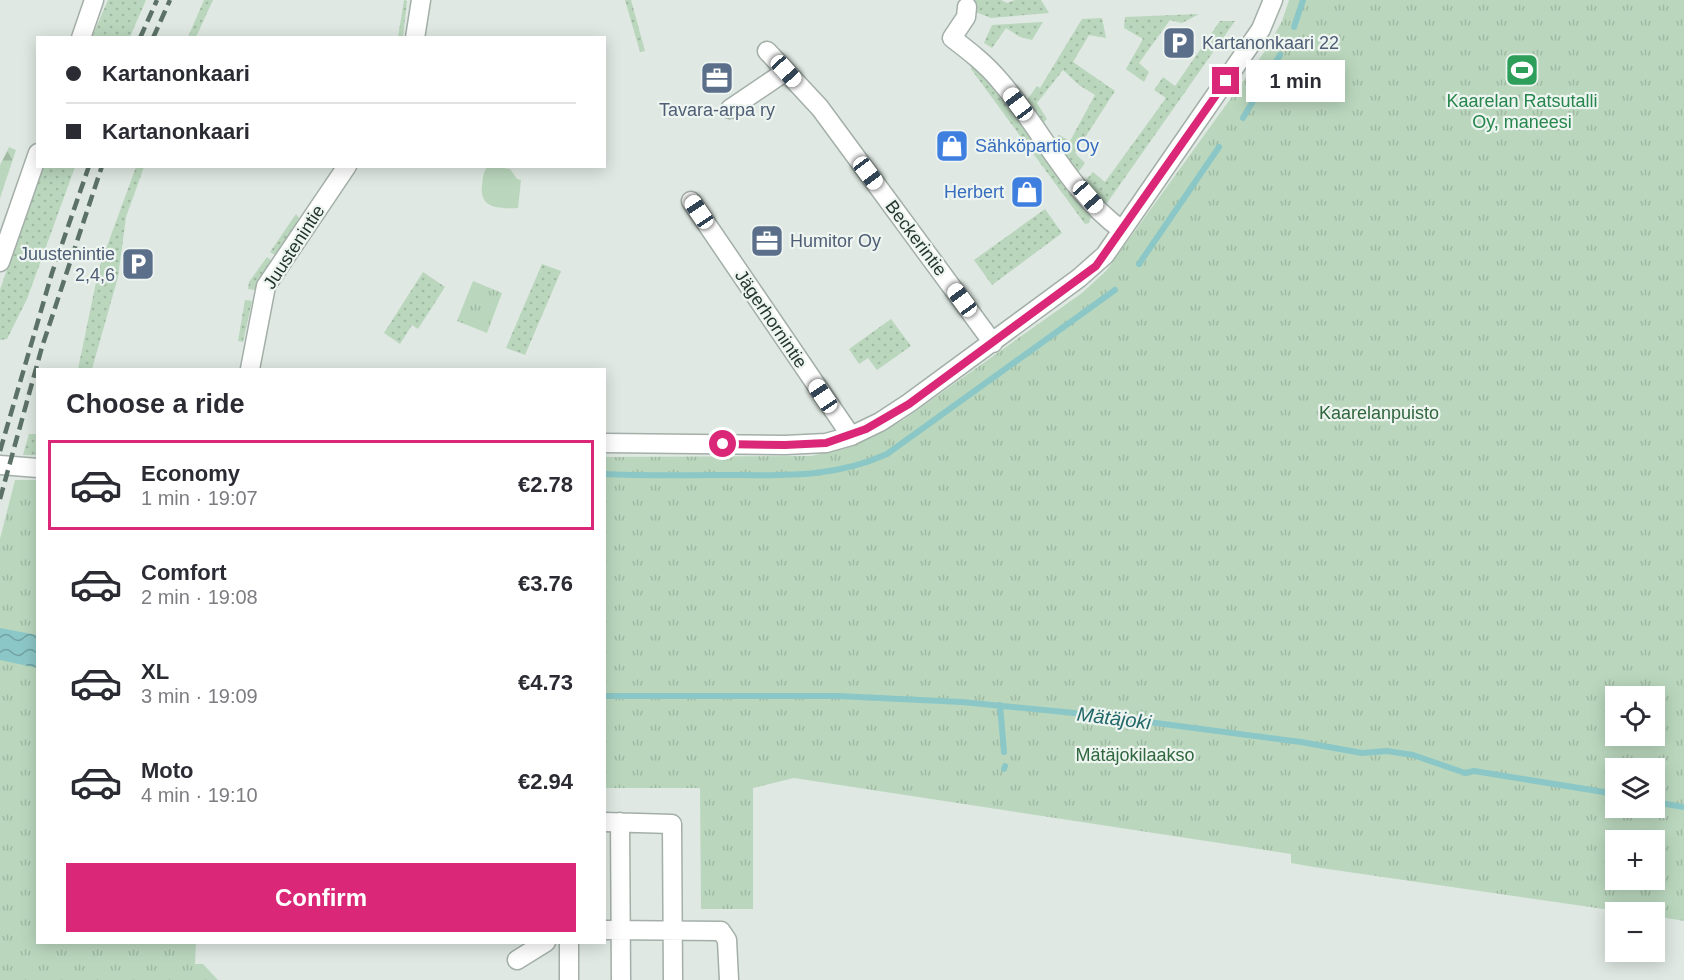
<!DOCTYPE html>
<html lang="en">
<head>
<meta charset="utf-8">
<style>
  :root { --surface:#fff; --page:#f7f7f7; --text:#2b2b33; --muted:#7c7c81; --line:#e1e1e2; --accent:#db2777 }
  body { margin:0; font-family:Helvetica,sans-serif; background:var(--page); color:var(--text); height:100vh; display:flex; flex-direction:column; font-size:22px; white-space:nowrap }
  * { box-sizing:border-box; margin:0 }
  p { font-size:20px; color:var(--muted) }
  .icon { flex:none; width:33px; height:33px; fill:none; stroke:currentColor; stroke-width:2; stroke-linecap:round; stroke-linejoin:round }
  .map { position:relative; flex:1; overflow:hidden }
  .drawer { position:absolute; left:36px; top:368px; width:570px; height:576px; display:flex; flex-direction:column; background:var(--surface); border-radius:0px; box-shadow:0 3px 15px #0003 }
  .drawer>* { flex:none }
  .banner { position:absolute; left:36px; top:36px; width:570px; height:132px; border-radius:0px; box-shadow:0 3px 15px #0003; display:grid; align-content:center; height:132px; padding:0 30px; background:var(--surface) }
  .controls { position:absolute; left:1605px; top:686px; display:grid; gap:12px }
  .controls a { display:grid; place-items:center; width:60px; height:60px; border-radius:0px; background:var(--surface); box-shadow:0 3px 15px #0003; font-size:30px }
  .end { position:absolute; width:27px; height:27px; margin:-14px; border:8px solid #db2777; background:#fff; box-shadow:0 0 0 3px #fff }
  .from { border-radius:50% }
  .bubble { position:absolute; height:42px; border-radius:0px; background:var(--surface); box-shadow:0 3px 15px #0003; font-size:20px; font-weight:800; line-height:42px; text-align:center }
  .car { position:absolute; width:18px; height:36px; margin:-18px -9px; border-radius:8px; box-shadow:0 0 4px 2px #0007; background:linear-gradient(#fff 24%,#345 0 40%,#fff 0 76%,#345 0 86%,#fff 0) }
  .banner b { display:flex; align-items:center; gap:21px; height:57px; font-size:22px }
  .banner b+b { border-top:2px solid var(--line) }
  .banner i { width:15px; height:15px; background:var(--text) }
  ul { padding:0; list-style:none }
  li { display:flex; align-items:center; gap:18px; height:90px; margin:0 12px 9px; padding:0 18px; border:3px solid transparent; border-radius:0px }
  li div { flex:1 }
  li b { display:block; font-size:22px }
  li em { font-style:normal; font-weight:800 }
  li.active { border-color:var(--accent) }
  li>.icon { width:54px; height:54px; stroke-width:1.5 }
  h2 { padding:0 30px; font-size:27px; line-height:72px }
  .action { display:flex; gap:12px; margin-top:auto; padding:12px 30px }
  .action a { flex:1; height:69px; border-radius:0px; background:var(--accent); color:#fff; font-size:24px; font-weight:800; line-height:69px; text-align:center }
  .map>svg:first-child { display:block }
  .grass { fill:url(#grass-dots) }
  .forest { fill:url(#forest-firs) }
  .park { fill:url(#park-tufts); fill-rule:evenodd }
  .pitch { fill:#bad7bd }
  .water { fill:url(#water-waves) }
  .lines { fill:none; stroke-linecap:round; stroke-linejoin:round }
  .stream { stroke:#8cc7c7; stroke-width:6 }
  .minor-casing { stroke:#a3afa8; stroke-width:21 }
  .minor { stroke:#fff; stroke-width:18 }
  .rail { stroke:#5c7168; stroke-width:4.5; stroke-dasharray:12 6; stroke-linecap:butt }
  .route { stroke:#db2777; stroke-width:8 }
  .labels { text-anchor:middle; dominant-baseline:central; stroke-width:4.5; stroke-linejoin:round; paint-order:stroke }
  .service-label { font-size:18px; fill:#4e5e75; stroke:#eef5f1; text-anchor:start }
  .leisure-label { font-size:18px; fill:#27864d; stroke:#eef5f1 }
  .shop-label { font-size:18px; fill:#366cbe; stroke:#eef5f1; text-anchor:start }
  .street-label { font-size:18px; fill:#22362d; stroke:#eef5f1 }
  .park-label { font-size:18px; fill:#31673e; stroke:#eef5f1 }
  .water-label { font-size:20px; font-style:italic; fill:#24696a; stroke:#eef5f1 }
</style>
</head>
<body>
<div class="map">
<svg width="1684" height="980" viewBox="0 0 1684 980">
  <defs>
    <pattern id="grass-dots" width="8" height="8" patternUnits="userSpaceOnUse" patternTransform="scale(1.5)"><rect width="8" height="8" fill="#bad7bd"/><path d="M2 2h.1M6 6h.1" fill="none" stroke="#a0b9a3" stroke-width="1.8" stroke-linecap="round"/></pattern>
    <pattern id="forest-firs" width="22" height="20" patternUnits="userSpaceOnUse" patternTransform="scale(1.5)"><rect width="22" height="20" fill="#bad7bd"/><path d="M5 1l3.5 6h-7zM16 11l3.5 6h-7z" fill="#a0b9a3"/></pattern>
    <pattern id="park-tufts" width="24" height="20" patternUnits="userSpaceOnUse" patternTransform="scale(1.5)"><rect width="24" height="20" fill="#bad7bd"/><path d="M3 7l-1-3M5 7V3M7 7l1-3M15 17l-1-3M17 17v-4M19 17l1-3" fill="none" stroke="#a0b9a3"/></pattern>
    <pattern id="water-waves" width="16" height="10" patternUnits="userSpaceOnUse" patternTransform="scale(1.5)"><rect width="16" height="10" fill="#8cc7c7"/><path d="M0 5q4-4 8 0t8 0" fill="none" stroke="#72a2a2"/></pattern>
  </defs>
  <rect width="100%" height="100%" fill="#dfe8e2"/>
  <path class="grass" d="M108,0h38l-16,37h-38z
    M204,0h9l-17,37h-8z
    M404,0l3,1 -4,36h-5z
    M625,0h6l14,51 -5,1z
    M975,0h26l6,3 8,-3h26l8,13 -58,5 -18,-7 -2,-6z
    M1199,14l-17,9 -12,-3 -31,43 10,9 -5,10 -18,-13 17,-30 -19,-11 1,-11z
    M1102,18l4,20 -17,-3 -16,27 42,29 -40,62 10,10 -8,11 -23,-33 5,-6 11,6 25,-46 -16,-10 -16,-15 -26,33 10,16 -6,6 -17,-21 13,-18 3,2 42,-69z
    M1220,21h15l-128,182 -2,-1 -20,-21 8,-9 12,10 61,-84 -12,-8 9,-13 12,9z
    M1043,22l-11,18 -12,-3 -14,-9 -14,20 -8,-5 8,-18z
    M972,64l8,1 111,152 -2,6 -4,1 -114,-155z
    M42,167h33l-48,132 -20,40 -7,1v-50z
    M136,167h8l-18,50 -8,60 -26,92h-14l21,-101z
    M1045,209l17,24 -70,52 -18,-25z
    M296,214l4,5 -25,36 -5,-3z
    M267,257l4,3 -16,30 -7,-1 1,-7z
    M542,264l19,7 -36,84 -19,-7z
    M423,272l22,15 -27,42 -6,-4 -12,19 -16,-11z
    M245,300l7,1 -9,41 -5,-1z
    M891,319l20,27 -34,24 -9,-12 -9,6 -10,-15z
    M29,434h8v21h-14z"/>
  <path class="forest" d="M9,147l7,3 -16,48v-33z"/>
  <path class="park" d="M1289,0h395v921l-29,-5 -1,-4h-29l-311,-45 -23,-4v-9l-497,-76 -41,10v121h-52l-1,-121h-95v-331l206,-1 42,-10 50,-26 179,-127 24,-22 159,-220 17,-30zM1616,696h38v39h-38zM1616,768h38v39h-38zM1616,840h38v39h-38z
    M473,281l29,12 -15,40 -30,-12z
    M15,480h22l1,462h158l-1,22h8l15,16h-218v-441z"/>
  <path class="pitch" d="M488,166l22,3 7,10 4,1 -3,28c-19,1 -39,1 -36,-23 1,-8 1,-13 6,-19z"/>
  <path class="water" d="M0,628l37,7v33l-37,-8z"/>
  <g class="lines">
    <path class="stream" d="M1294,27l9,-27
      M1243,118l37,-63
      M1139,264l80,-117
      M604,474c39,2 77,1 116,1 60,0 112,4 167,-21l228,-164
      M604,696h234l124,6 133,13 206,27 61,11 25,-2 26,4 52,18 9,-2 142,23
      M1000,705l4,47
      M1004,769l1,-3
      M1654,802l30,5"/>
    <g class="minor-casing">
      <path id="minor" d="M967,7l-1,10 -14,21c17,13 34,26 48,43 41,47 70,112 122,149
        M81,38l13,-38
        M415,38l6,-38
        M767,51l53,57 173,235
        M730,109l56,-38
        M691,201l160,235
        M0,262l38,-109
        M250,369l16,-83 81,-120
        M604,443l181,2 41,-2 25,-7 29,-14 29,-19 170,-125 26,-23 143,-207 13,-19 12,-29
        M0,465l38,3
        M604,822l68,2 1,156
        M620,822l1,158
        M604,930l117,1 6,9 2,40
        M569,942v38
        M517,960l29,-18"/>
    </g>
    <use href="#minor" class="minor"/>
    <path class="rail" d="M140,38l17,-38
      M153,38l17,-38
      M0,451l52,-178 37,-107
      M0,499l42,-152 60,-181"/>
  </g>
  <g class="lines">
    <path class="route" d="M723,444l62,1 41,-2 40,-14 43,-25 187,-138 130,-185"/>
  </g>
  <defs>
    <g id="parking-square" transform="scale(1.725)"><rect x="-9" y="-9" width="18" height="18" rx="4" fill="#5c6f8a" stroke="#eef5f1"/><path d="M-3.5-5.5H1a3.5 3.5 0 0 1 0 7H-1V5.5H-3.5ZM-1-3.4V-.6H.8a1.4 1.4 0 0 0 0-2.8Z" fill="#fff"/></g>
    <g id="stadium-square" transform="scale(1.725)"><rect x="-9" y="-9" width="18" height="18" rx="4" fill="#2e9e5b" stroke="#eef5f1"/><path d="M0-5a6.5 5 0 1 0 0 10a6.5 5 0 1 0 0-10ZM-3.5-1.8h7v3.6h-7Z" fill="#fff"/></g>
    <g id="office-square" transform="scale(1.725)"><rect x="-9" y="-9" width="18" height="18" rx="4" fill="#5c6f8a" stroke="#eef5f1"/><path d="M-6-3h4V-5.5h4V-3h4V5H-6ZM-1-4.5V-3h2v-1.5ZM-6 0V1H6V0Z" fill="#fff"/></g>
    <g id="shop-square" transform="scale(1.725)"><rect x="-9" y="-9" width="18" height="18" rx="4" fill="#3f7fe0" stroke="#eef5f1"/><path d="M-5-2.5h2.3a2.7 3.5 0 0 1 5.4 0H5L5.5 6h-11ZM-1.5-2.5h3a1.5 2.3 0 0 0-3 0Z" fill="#fff"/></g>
  </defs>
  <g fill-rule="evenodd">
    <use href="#parking-square" x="1179" y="43"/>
    <use href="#stadium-square" x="1522" y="70"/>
    <use href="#office-square" x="717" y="78"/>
    <use href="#shop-square" x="952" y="146"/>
    <use href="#shop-square" x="1027" y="192"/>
    <use href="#office-square" x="767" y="241"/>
    <use href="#parking-square" x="138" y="264"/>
  </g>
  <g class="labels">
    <g class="service-label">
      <text x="1202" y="43">Kartanonkaari 22</text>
      <text x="717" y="110" text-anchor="middle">Tavara-arpa ry</text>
      <text x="790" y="241">Humitor Oy</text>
      <text x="115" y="254" text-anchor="end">Juustenintie<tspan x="115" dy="21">2,4,6</tspan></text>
    </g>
    <g class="leisure-label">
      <text x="1522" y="101">Kaarelan Ratsutalli<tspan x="1522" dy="21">Oy, maneesi</tspan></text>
    </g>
    <g class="shop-label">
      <text x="975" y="146">Sähköpartio Oy</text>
      <text x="1004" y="192" text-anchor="end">Herbert</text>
    </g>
    <g class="street-label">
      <text transform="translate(916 238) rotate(53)">Beckerintie</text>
      <text transform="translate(294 247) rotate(-57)">Juustenintie</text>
      <text transform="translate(771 319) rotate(56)">Jägerhornintie</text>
    </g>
    <g class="park-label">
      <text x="1379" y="413">Kaarelanpuisto</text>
      <text x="1135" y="755">Mätäjokilaakso</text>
    </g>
    <g class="water-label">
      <text transform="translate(1114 718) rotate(7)">Mätäjoki</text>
    </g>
  </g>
</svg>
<div class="controls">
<a><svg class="icon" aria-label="locate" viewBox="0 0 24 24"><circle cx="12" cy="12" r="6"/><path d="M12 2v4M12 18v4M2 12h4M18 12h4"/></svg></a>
<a><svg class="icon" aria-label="layers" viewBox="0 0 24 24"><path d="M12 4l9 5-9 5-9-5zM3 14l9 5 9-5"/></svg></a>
<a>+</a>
<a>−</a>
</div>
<i class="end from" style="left:723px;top:444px"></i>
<i class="end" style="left:1226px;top:81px"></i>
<div class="bubble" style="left:1246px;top:60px;width:99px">1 min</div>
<i class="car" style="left:786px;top:71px;rotate:138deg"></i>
<i class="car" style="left:1018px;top:104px;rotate:323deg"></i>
<i class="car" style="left:868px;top:173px;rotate:143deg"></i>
<i class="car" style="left:1088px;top:197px;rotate:139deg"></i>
<i class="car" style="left:699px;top:212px;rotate:326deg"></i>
<i class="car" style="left:962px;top:300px;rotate:324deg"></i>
<i class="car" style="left:823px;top:396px;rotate:326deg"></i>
<div class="banner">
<b><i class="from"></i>Kartanonkaari</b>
<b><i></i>Kartanonkaari</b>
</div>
<section class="drawer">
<h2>Choose a ride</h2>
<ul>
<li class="active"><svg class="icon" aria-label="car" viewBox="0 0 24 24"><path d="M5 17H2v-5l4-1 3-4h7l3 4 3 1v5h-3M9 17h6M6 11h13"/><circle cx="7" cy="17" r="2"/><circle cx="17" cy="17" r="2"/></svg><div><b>Economy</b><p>1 min · 19:07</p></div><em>€2.78</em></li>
<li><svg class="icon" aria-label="car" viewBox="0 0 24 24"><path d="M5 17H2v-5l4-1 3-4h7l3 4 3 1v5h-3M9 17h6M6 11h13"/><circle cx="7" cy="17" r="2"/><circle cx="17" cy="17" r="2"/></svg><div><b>Comfort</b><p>2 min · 19:08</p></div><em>€3.76</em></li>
<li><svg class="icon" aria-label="car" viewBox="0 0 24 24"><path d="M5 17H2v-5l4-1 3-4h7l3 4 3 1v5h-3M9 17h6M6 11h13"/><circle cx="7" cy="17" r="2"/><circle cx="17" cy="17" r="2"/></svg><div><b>XL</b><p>3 min · 19:09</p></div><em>€4.73</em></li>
<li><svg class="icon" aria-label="car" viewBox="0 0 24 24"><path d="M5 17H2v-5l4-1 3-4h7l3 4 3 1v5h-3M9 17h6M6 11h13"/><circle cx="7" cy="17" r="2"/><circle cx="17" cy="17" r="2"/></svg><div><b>Moto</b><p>4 min · 19:10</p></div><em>€2.94</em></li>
</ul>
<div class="action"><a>Confirm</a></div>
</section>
</div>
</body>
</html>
